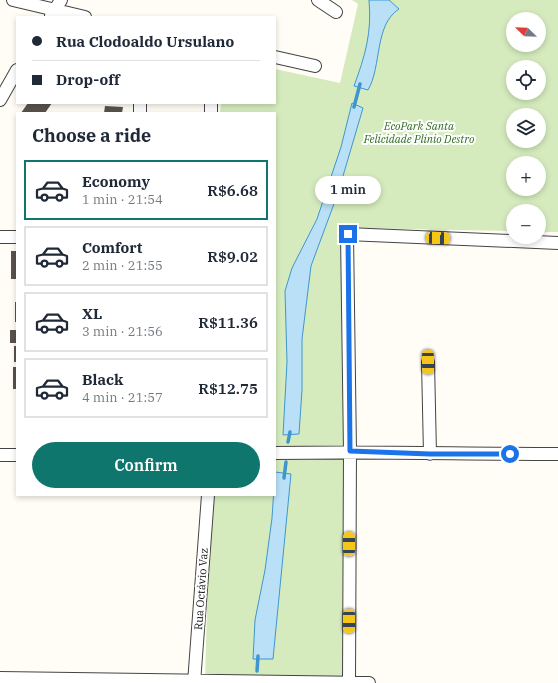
<!DOCTYPE html>
<html lang="en">
<head>
<meta charset="utf-8">
<style>
  :root { --surface:#fff; --page:#f6f6f7; --text:#1f2937; --muted:#747a83; --line:#e0e1e3; --accent:#0f766e }
  body { margin:0; font-family:"IBM Plex Serif",serif; background:var(--page); color:var(--text); height:100vh; display:flex; flex-direction:column; font-size:15px; white-space:nowrap }
  * { box-sizing:border-box; margin:0 }
  p { font-size:13px; color:var(--muted) }
  .icon { flex:none; width:22px; height:22px; fill:none; stroke:currentColor; stroke-width:2; stroke-linecap:round; stroke-linejoin:round }
  .map { position:relative; flex:1; overflow:hidden }
  .sheet { position:absolute; left:16px; top:112px; width:260px; height:384px; display:flex; flex-direction:column; background:var(--surface); border-radius:0px; box-shadow:0 2px 6px #0003 }
  .sheet>* { flex:none }
  .guide { position:absolute; left:16px; top:16px; width:260px; height:88px; border-radius:0px; box-shadow:0 2px 6px #0003; display:grid; align-content:center; height:88px; padding:0 16px; background:var(--surface) }
  .needle { width:26px; rotate:293deg }
  .fabs { position:absolute; left:506px; top:12px; display:grid; gap:8px }
  .fabs a { display:grid; place-items:center; width:40px; height:40px; border-radius:50%; background:var(--surface); box-shadow:0 2px 6px #0003; font-size:20px }
  .end { position:absolute; width:18px; height:18px; margin:-9px; border:5px solid #1a73e8; background:#fff; box-shadow:0 0 0 2px #fff }
  .from { border-radius:50% }
  .bubble { position:absolute; height:28px; border-radius:14px; background:var(--surface); box-shadow:0 2px 6px #0003; font-size:13px; font-weight:600; line-height:28px; text-align:center }
  .car { position:absolute; width:12px; height:24px; margin:-12px -6px; border-radius:5px; box-shadow:0 0 3px 1px #0007; background:linear-gradient(#f5c518 24%,#345 0 40%,#f5c518 0 76%,#345 0 86%,#f5c518 0) }
  .guide b { display:flex; align-items:center; gap:14px; height:38px; font-size:15px }
  .guide b+b { border-top:1px solid var(--line) }
  .guide i { width:10px; height:10px; background:var(--text) }
  ul { padding:0; list-style:none }
  li { display:flex; align-items:center; gap:12px; height:60px; margin:0 8px 6px; padding:0 8px; border:2px solid var(--line); border-radius:0px }
  li div { flex:1 }
  li b { display:block; font-size:15px }
  li em { font-style:normal; font-weight:600 }
  li.active { border-color:var(--accent) }
  li>.icon { width:36px; height:36px; stroke-width:1.5 }
  h2 { padding:0 16px; font-size:18px; line-height:48px }
  .action { display:flex; gap:8px; margin-top:auto; padding:8px 16px }
  .action a { flex:1; height:46px; border-radius:24px; background:var(--accent); color:#fff; font-size:16px; font-weight:600; line-height:46px; text-align:center }
  .map>svg:first-child { display:block }
  .green { fill:#d5ebbd; fill-rule:evenodd }
  .water { fill:#b9e0f7; stroke:#3f96cf }
  .lines { fill:none; stroke-linecap:round; stroke-linejoin:round }
  .stream { stroke:#3f96cf; stroke-width:3.5 }
  .building { fill:#5a524d }
  .minor-casing { stroke:#444; stroke-width:14 }
  .minor { stroke:#fff; stroke-width:12 }
  .route { stroke:#1a73e8; stroke-width:5 }
  .labels { text-anchor:middle; dominant-baseline:central; stroke-width:4; stroke-linejoin:round; paint-order:stroke }
  .park-label { font-size:11px; font-style:italic; fill:#2f6b1f; stroke:#fff }
  .street-label { font-size:11px; fill:#111; stroke:#fff }
</style>
</head>
<body>
<div class="map">
<svg width="558" height="683" viewBox="0 0 558 683">
  <rect width="100%" height="100%" fill="#fffdf5"/>
  <path class="green" d="M352,0h206v232h-19v-21h-26v20l-159,-3 -11,455h-138l5,-188h65v-382h-55l1,-10h54v-34l65,14 18,-79zM513,19h26v26h-26zM513,67h26v26h-26zM513,115h26v26h-26zM513,163h26v26h-26z"/>
  <path class="water" d="M369,0h20l10,9c-25,16 -17,57 -31,81l-14,-4c11,-30 18,-53 15,-86z
    M352,103l11,5 -25,85 -27,73 -9,73v51l-3,44 -16,1 4,-73 -2,-71 7,-23 25,-49 24,-72z
    M275,472l16,2 -18,185h-20l2,-39 10,-50 7,-52z"/>
  <g class="lines">
    <path class="stream" d="M354,107l6,-23
      M288,442l2,-10
      M284,478l2,-16
      M257,671l1,-15"/>
  </g>
  <path class="building" d="M28,103h24l-7,10h-24z
    M105,106l18,1 -1,6h-18z
    M11,251h6v28h-6z
    M15,302h2v20h-2z
    M10,330h7v13h-7z
    M14,346h3v16h-3z
    M13,367h4v22h-4z"/>
  <g class="lines">
    <g class="minor-casing">
      <path id="minor" d="M13,0l72,17
        M318,0l18,12
        M51,16l10,-16
        M275,57l40,9
        M0,100l17,-30
        M140,103v10
        M211,113v-10
        M0,237h17
        M428,362l2,92
        M275,453c94,-2 189,1 283,1
        M0,455h17
        M0,678l369,5
        M194,683l14,-188
        M349,683l1,-232 -3,-217 211,9"/>
    </g>
    <use href="#minor" class="minor"/>
  </g>
  <g class="lines">
    <path class="route" d="M348,234l2,217 80,3h80"/>
  </g>
  <g class="labels">
    <g class="park-label">
      <text x="419" y="126">EcoPark Santa<tspan x="419" dy="13">Felicidade Plínio Destro</tspan></text>
    </g>
    <g class="street-label">
      <text transform="translate(201 589) rotate(-86)">Rua Octávio Vaz</text>
    </g>
  </g>
</svg>
<div class="fabs">
<a><svg class="needle" viewBox="-14 -14 28 28"><path d="M0-13l5 13h-10z" fill="#e53935"/><path d="M0 13l5-13h-10z" fill="#747a83"/></svg></a>
<a><svg class="icon" aria-label="locate" viewBox="0 0 24 24"><circle cx="12" cy="12" r="6"/><path d="M12 2v4M12 18v4M2 12h4M18 12h4"/></svg></a>
<a><svg class="icon" aria-label="layers" viewBox="0 0 24 24"><path d="M12 4l9 5-9 5-9-5zM3 14l9 5 9-5"/></svg></a>
<a>+</a>
<a>−</a>
</div>
<i class="end from" style="left:510px;top:454px"></i>
<i class="end" style="left:348px;top:234px"></i>
<div class="bubble" style="left:315px;top:176px;width:66px">1 min</div>
<i class="car" style="left:438px;top:238px;rotate:92deg"></i>
<i class="car" style="left:428px;top:362px;rotate:179deg"></i>
<i class="car" style="left:349px;top:544px;rotate:0deg"></i>
<i class="car" style="left:349px;top:621px;rotate:180deg"></i>
<div class="guide">
<b><i class="from"></i>Rua Clodoaldo Ursulano</b>
<b><i></i>Drop-off</b>
</div>
<section class="sheet">
<h2>Choose a ride</h2>
<ul>
<li class="active"><svg class="icon" aria-label="car" viewBox="0 0 24 24"><path d="M5 17H2v-5l4-1 3-4h7l3 4 3 1v5h-3M9 17h6M6 11h13"/><circle cx="7" cy="17" r="2"/><circle cx="17" cy="17" r="2"/></svg><div><b>Economy</b><p>1 min · 21:54</p></div><em>R$6.68</em></li>
<li><svg class="icon" aria-label="car" viewBox="0 0 24 24"><path d="M5 17H2v-5l4-1 3-4h7l3 4 3 1v5h-3M9 17h6M6 11h13"/><circle cx="7" cy="17" r="2"/><circle cx="17" cy="17" r="2"/></svg><div><b>Comfort</b><p>2 min · 21:55</p></div><em>R$9.02</em></li>
<li><svg class="icon" aria-label="car" viewBox="0 0 24 24"><path d="M5 17H2v-5l4-1 3-4h7l3 4 3 1v5h-3M9 17h6M6 11h13"/><circle cx="7" cy="17" r="2"/><circle cx="17" cy="17" r="2"/></svg><div><b>XL</b><p>3 min · 21:56</p></div><em>R$11.36</em></li>
<li><svg class="icon" aria-label="car" viewBox="0 0 24 24"><path d="M5 17H2v-5l4-1 3-4h7l3 4 3 1v5h-3M9 17h6M6 11h13"/><circle cx="7" cy="17" r="2"/><circle cx="17" cy="17" r="2"/></svg><div><b>Black</b><p>4 min · 21:57</p></div><em>R$12.75</em></li>
</ul>
<div class="action"><a>Confirm</a></div>
</section>
</div>
</body>
</html>
